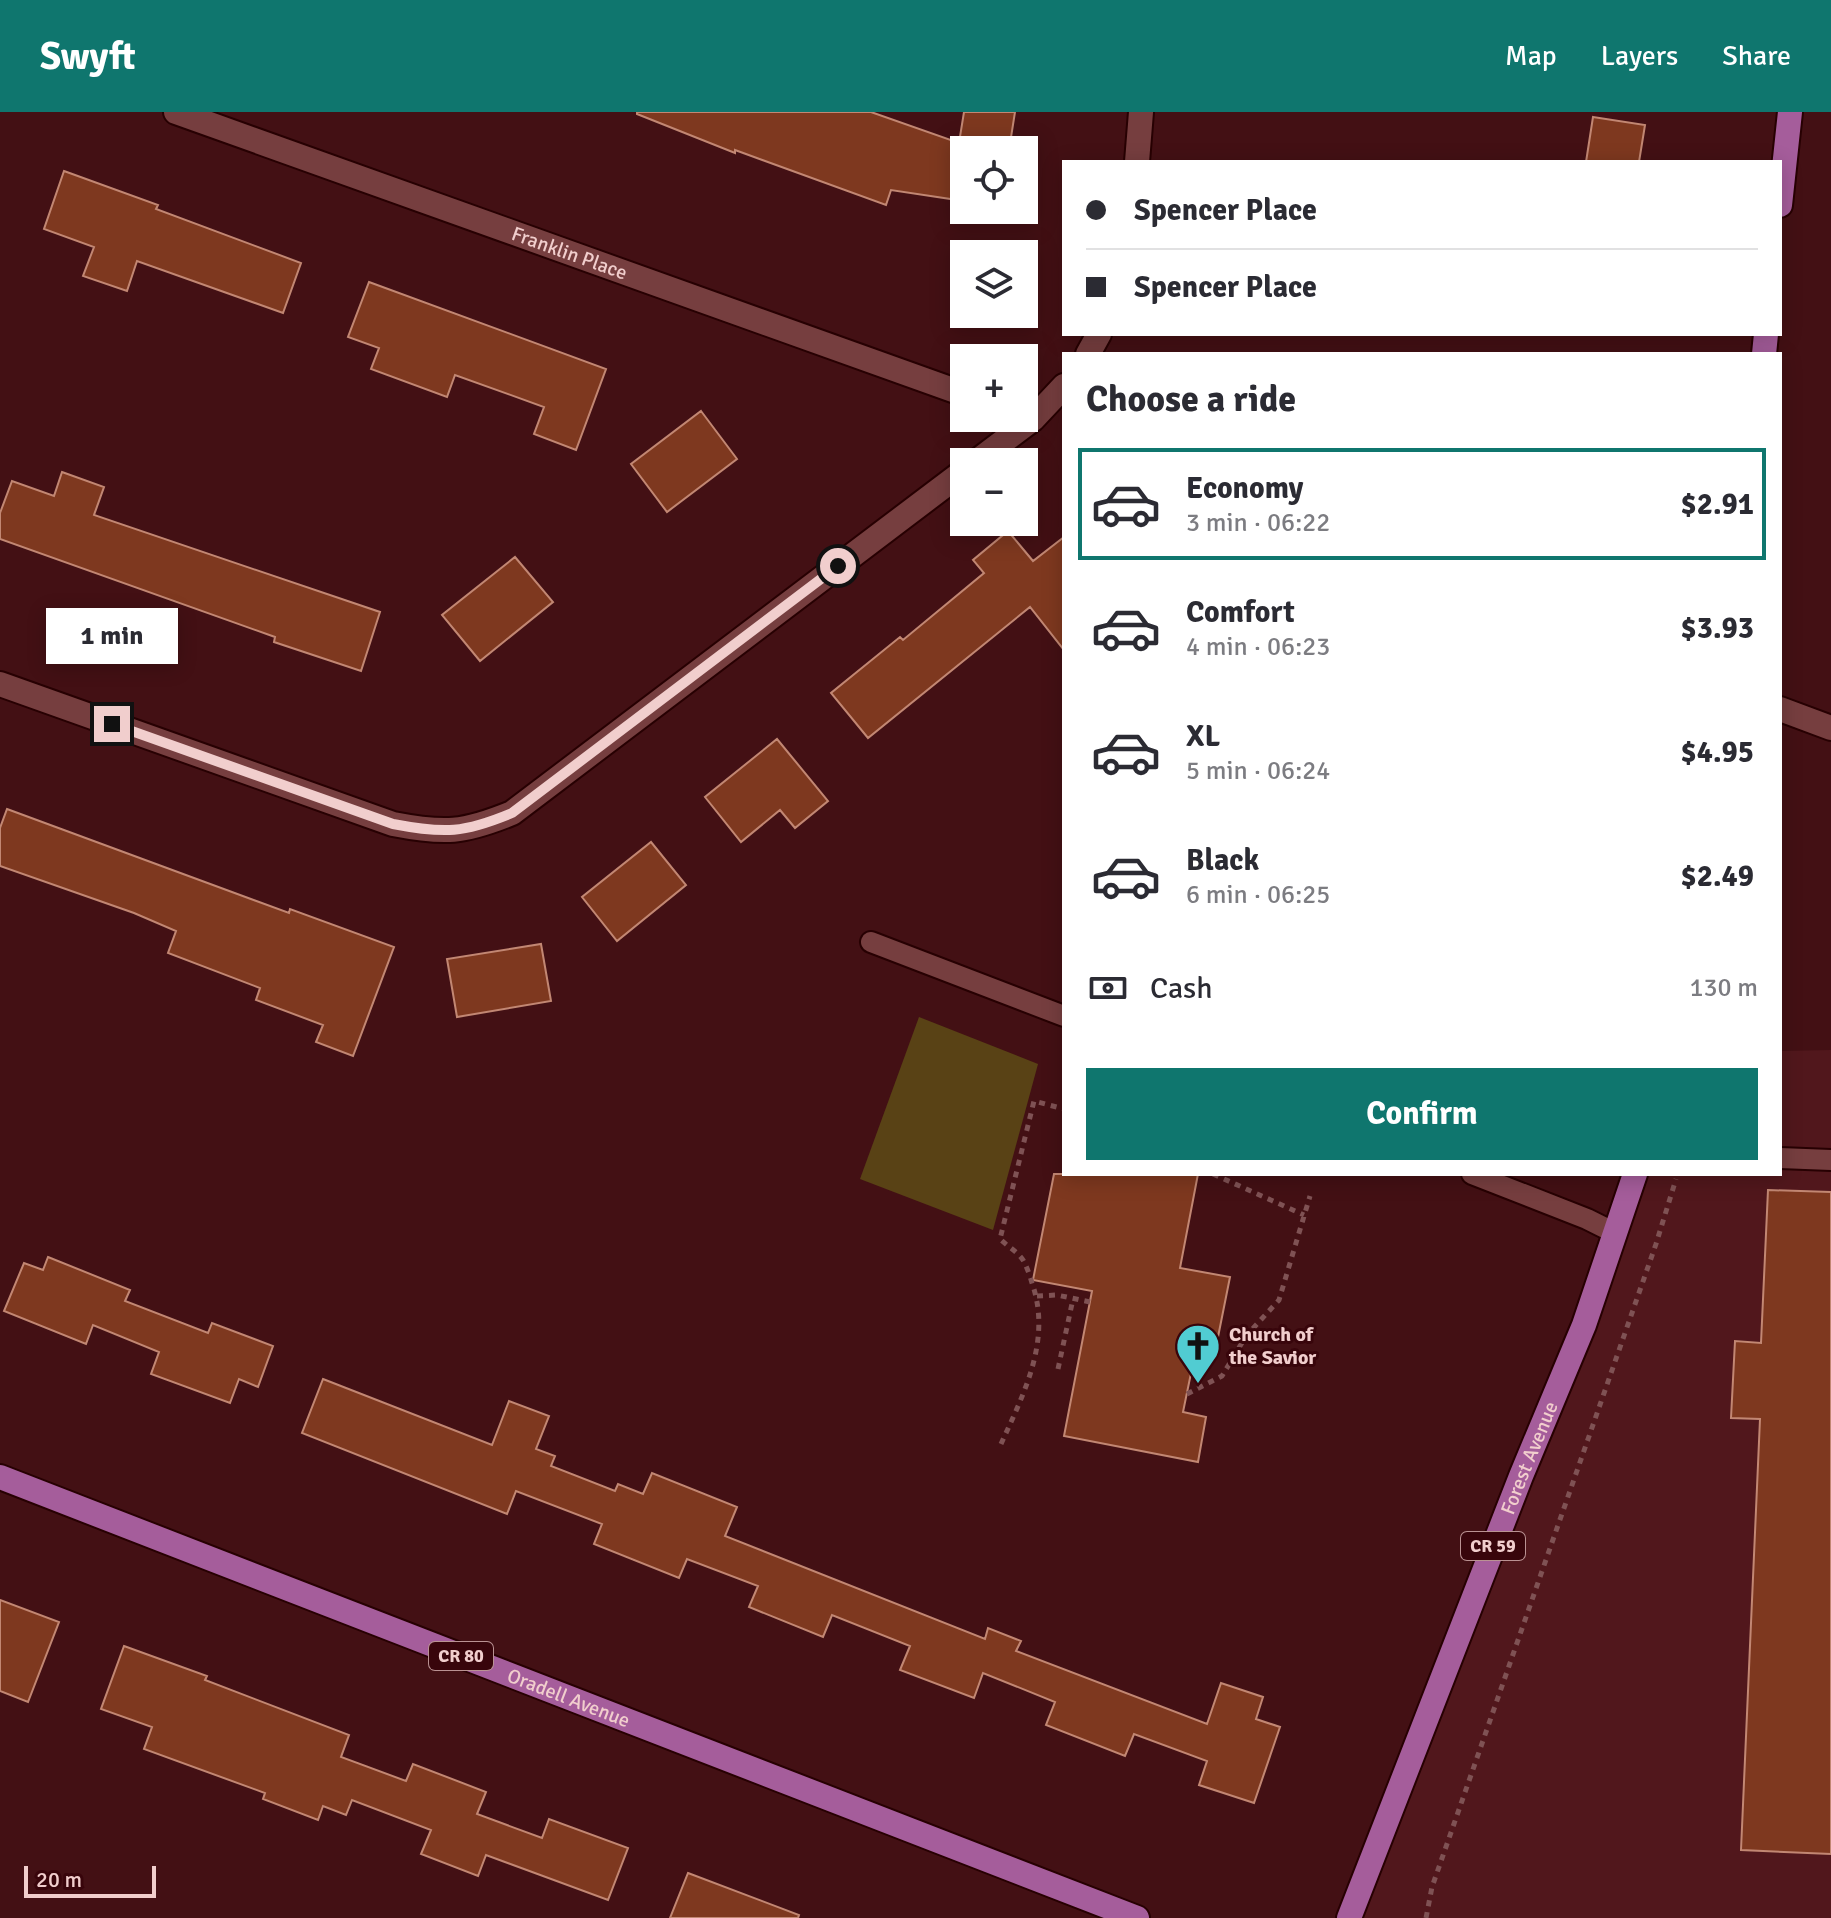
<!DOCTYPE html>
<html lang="en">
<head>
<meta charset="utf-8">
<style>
  :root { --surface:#fff; --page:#f2f2f3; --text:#2b2b33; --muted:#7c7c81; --line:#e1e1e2; --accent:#0f766e }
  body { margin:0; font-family:Signika,sans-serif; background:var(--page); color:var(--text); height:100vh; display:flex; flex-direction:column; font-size:30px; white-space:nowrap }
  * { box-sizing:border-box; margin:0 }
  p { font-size:26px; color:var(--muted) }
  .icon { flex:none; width:44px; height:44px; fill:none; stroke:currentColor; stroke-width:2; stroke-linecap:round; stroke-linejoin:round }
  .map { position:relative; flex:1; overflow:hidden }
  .details { position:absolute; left:1062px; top:240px; width:720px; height:824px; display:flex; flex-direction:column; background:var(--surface); border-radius:0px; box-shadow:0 4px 20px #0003 }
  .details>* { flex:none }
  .top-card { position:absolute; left:1062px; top:48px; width:720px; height:176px; border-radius:0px; box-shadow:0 4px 20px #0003; display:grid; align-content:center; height:176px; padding:0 24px; background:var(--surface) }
  .tools { position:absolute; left:950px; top:24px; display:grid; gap:16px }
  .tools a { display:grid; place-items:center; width:88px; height:88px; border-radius:0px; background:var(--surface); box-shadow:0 4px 20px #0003; font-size:40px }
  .scale { position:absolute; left:24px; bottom:20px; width:132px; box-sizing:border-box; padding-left:8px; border:4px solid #f1cecd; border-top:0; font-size:22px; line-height:28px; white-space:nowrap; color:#f1cecd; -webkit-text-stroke:6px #38050b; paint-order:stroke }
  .end { position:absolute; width:36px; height:36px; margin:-18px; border:10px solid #f1cecd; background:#111; box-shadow:0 0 0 4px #111 }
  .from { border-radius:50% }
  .bubble { position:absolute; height:56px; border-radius:0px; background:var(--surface); box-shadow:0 4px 20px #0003; font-size:26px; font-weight:800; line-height:56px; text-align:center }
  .top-card b { display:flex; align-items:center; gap:28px; height:76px; font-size:30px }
  .top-card b+b { border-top:2px solid var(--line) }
  .top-card i { width:20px; height:20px; background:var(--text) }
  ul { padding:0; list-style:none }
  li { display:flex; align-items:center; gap:24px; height:112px; margin:0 16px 12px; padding:0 8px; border:4px solid transparent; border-radius:0px }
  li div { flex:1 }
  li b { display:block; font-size:30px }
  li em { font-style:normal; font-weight:800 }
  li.current { border-color:var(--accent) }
  li>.icon { width:72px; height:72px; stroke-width:1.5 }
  h2 { padding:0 24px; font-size:36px; line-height:96px }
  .pay { display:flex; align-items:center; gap:20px; height:88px; padding:0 24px; font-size:30px }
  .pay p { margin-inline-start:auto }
  .primary-button { display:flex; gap:16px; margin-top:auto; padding:16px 24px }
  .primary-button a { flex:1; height:92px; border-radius:0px; background:var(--accent); color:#fff; font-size:32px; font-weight:800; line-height:92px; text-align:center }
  header { display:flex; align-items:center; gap:48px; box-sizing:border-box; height:112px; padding:0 40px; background:var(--accent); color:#fff }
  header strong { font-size:38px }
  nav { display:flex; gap:44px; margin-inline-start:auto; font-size:28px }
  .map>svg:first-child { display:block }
  .built { fill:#51171c }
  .green { fill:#594215 }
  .building { fill:#7e381f; stroke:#c28773; stroke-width:2 }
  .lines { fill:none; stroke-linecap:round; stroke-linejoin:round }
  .lane-casing { stroke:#270002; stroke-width:24 }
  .street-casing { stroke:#270002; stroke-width:28 }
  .primary-casing { stroke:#270002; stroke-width:28 }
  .path { stroke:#7f5254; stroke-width:5; stroke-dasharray:6 6; stroke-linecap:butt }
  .lane { stroke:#763e3f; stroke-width:20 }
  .street { stroke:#763e3f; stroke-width:24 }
  .primary { stroke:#a55d9b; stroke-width:24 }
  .route { stroke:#f1cecd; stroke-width:10 }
  .labels { text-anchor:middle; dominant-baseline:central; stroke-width:6; stroke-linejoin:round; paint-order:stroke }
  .shield { fill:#38050b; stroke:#ba9293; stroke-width:2 }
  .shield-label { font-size:18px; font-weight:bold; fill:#f1cecd }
  .street-label { font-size:20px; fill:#f1cecd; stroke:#38050b }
  .poi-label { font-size:20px; font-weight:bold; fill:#f1cecd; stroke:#38050b; text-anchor:start }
</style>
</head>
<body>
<header>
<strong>Swyft</strong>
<nav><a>Map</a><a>Layers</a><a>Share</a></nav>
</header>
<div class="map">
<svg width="1831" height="1806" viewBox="0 0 1831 1806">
  <rect width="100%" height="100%" fill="#431014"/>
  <path class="built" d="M1831,938v868h-482l286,-744h145v-123z"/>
  <path class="green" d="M919,905l119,47 -45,166 -133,-51z"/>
  <path class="building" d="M637,0h234l88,31 5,-31h51l-6,38h-45v51l-73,-11 -5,15 -151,-55v3l-98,-39z
    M1593,5l52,8 -6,37h-53z
    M64,59l94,34 -2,4 145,54 -18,50 -146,-52 -10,30 -44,-15 11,-29 -50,-18z
    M369,170l237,87 -30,81 -42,-16 10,-27 -89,-32 -8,22 -76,-28 8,-21 -31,-11z
    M701,299l36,48 -70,53 -36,-48z
    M62,360l42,15 -10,28 286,97 -19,59 -87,-29 1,-5 -275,-98v-26l12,-32 42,15z
    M1008,419l25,30 31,-24v113l-34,-43 -162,131 -37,-45 69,-56 3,3 81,-67 -11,-13z
    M515,445l38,45 -73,59 -38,-46z
    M777,627l51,62 -33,27 -15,-18 -39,32 -36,-45z
    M7,697l282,104 1,-4 104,38 -41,109 -37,-14 7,-17 -67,-25 4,-12 -92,-35 8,-22 -42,-18 -134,-47v-38z
    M651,730l35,43 -69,56 -35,-44z
    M541,832l10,57 -94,16 -10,-58z
    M1054,1062h144l-18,94 50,9 -14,70 -19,-3 -14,68 23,5 -8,45 -134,-26 28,-145 -59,-11z
    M1768,1078l63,2v662l-90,-4 19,-431 -29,-1 4,-77 26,2z
    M48,1145l82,33 -5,11 83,32 4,-10 61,23 -15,41 -19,-8 -9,24 -79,-29 8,-22 -66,-27 -7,19 -82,-33 20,-48 19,7z
    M323,1267l169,66 17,-44 40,15 -13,33 19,7 -4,10 64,25 3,-7 25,10 9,-21 85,34 -12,29 260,103 3,-11 33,13 -5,10 191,73 14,-41 42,14 -7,22 24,8 -26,76 -55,-18 8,-24 -73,-27 -9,22 -79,-31 9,-23 -72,-29 -9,25 -74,-28 10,-24 -78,-31 -9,22 -74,-30 9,-21 -71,-27 -8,19 -85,-34 8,-20 -86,-33 -9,23 -205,-81z
    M0,1488l59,22 -31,80 -28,-11z
    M124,1534l83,30 -2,4 144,55 -8,22 65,24 7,-17 73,28 -9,22 65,24 7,-19 79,29 -20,52 -122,-45 -8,21 -57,-22 10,-24 -79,-30 -6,15 -23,-9 -5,14 -55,-21 2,-6 -121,-44 8,-22 -51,-18z
    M688,1761l111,42 -1,3h-128z"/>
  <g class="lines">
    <g class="lane-casing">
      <path id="lane" d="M871,830l193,74
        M1780,1046l51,2
        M1472,1062l115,45 28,14"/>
    </g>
    <g class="street-casing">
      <g id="street">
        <path id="s1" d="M176,0l788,282"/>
        <path d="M1137,50l4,-50"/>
        <path d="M1088,242l11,-20"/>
        <path d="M976,350l57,-43 31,-33"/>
        <path d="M0,572l393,140c52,10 70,9 119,-11l452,-342"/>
        <path d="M1780,597l51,19"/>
      </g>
    </g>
    <g class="primary-casing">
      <g id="primary">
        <path d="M1780,93l10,-93"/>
        <path d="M1764,242l2,-20"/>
        <path id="s2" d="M0,1365l1137,441"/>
        <path id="s3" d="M1349,1806l172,-442 63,-151 51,-151"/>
      </g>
    </g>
    <path class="path" d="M1213,1062l91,41
      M1037,1184l20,-1 33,7
      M1058,1257l15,-70
      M1187,1282l35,-18 24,-40 33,-36 31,-104
      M1001,1332c23,-51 51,-104 31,-161 -2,-7 -5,-16 -9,-23 -5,-8 -16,-14 -23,-21l34,-138 30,8
      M1426,1806l6,-31 224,-643 20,-65"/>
    <use href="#lane" class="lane"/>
    <use href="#street" class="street"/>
    <use href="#primary" class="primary"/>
  </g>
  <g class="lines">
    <path class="route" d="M112,612l281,100c52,10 71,9 119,-11l326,-247"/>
  </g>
  <defs>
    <g id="church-pin" transform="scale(2.3)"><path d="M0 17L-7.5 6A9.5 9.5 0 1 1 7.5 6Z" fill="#51ccd2" stroke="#38050b"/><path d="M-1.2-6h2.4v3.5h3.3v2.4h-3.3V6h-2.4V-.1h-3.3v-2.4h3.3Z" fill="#111"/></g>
  </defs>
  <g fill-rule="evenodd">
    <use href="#church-pin" x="1198" y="1234"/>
  </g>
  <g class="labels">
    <g class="shield">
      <rect x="1461" y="1420" width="64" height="28" rx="6"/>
      <rect x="429" y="1530" width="64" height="28" rx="6"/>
    </g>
    <g class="shield-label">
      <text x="1493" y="1434">CR 59</text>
      <text x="461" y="1544">CR 80</text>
    </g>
    <g class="street-label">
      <text stroke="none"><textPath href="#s1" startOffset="418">Franklin Place</textPath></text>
      <text stroke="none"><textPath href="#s3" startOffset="494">Forest Avenue</textPath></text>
      <text stroke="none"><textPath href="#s2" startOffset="610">Oradell Avenue</textPath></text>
    </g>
    <g class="poi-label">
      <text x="1229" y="1222">Church of<tspan x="1229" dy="23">the Savior</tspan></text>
    </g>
  </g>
</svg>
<div class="tools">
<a><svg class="icon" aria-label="locate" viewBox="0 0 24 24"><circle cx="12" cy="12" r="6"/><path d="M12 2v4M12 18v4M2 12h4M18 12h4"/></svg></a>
<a><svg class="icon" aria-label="layers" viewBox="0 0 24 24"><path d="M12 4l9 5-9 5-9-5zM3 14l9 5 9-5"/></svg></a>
<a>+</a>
<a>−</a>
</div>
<div class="scale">20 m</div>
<i class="end from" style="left:838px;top:454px"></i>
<i class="end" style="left:112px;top:612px"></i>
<div class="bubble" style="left:46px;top:496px;width:132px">1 min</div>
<div class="top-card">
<b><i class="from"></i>Spencer Place</b>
<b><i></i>Spencer Place</b>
</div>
<section class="details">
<h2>Choose a ride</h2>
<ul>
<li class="current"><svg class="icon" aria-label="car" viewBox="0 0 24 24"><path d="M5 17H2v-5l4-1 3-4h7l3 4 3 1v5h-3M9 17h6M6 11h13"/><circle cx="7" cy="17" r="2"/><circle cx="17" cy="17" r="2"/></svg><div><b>Economy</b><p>3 min · 06:22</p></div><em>$2.91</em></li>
<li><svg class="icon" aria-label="car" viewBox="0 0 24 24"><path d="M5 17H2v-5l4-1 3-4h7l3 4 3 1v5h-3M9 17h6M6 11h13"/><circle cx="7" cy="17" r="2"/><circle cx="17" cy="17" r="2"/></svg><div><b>Comfort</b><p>4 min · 06:23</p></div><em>$3.93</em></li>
<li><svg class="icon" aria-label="car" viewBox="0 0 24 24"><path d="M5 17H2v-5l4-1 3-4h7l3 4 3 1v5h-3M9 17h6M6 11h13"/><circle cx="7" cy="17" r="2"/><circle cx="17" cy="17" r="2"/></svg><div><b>XL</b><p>5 min · 06:24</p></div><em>$4.95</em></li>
<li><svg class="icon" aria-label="car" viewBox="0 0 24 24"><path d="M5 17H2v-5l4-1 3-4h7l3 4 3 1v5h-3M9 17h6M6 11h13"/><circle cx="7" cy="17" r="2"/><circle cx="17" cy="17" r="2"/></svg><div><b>Black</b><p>6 min · 06:25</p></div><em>$2.49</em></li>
</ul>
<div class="pay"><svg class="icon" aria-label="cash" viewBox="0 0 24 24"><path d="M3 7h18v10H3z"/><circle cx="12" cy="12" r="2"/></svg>Cash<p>130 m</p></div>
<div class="primary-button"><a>Confirm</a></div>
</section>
</div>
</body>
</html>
